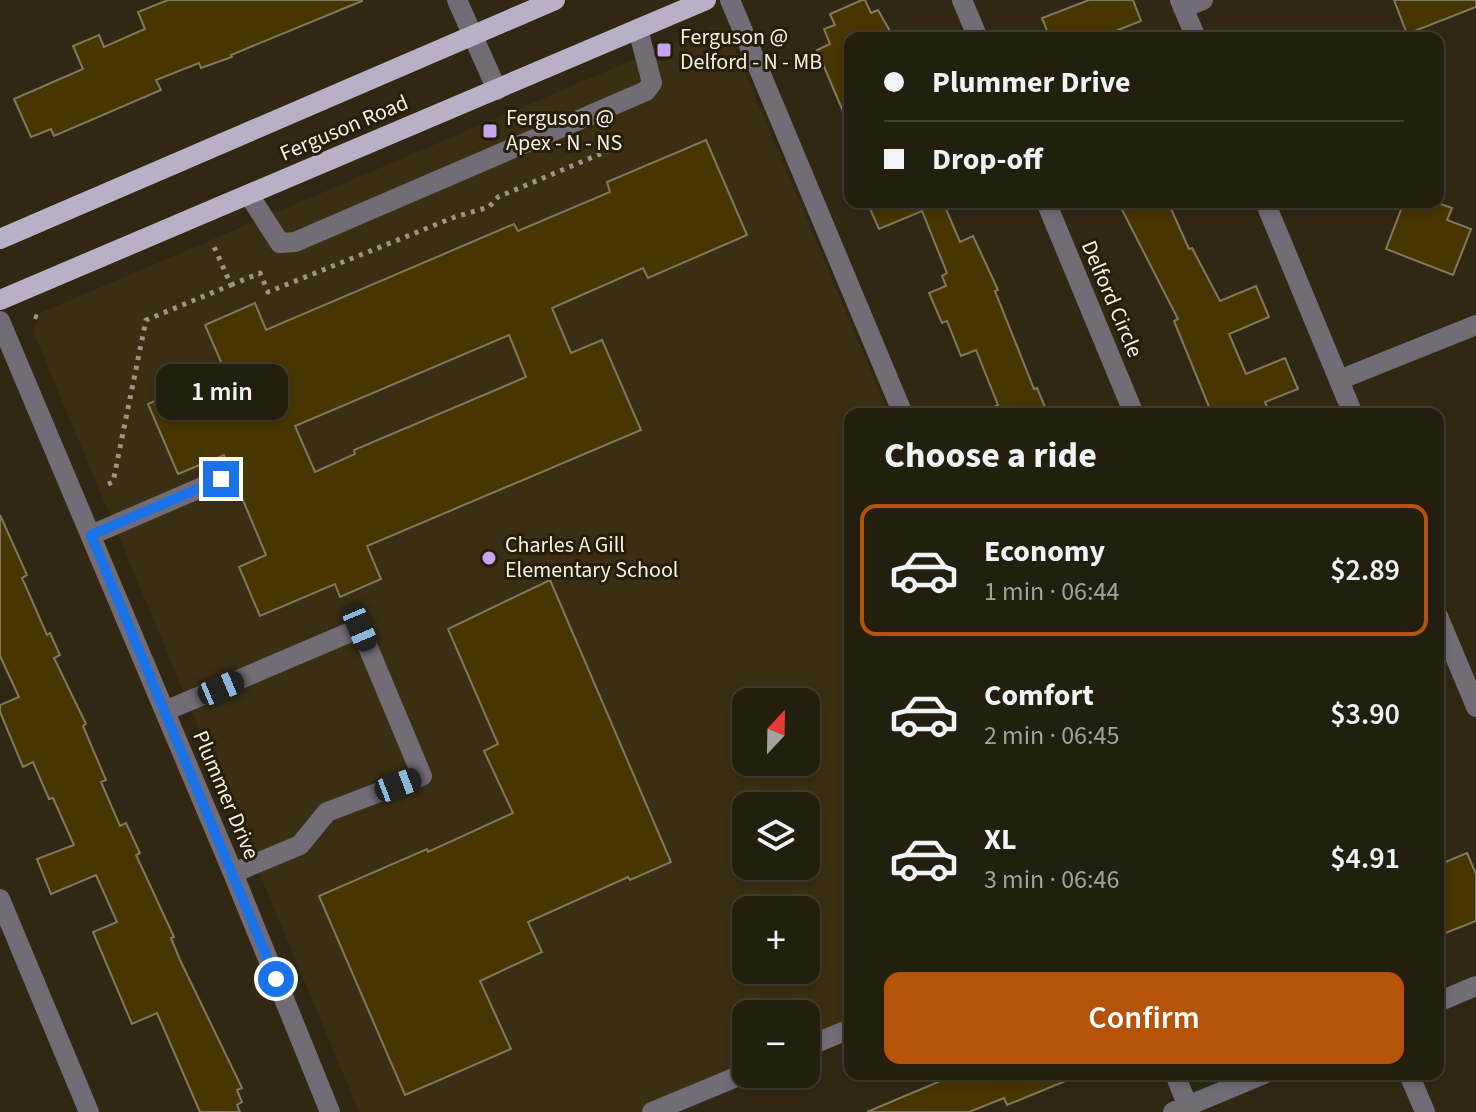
<!DOCTYPE html>
<html lang="en">
<head>
<meta charset="utf-8">
<style>
  :root { --surface:#241e0e; --page:#302b1c; --text:#f1f3f6; --muted:#a3a29e; --line:#413c2e; --accent:#b45309 }
  body { margin:0; font-family:"Source Sans 3",sans-serif; background:var(--page); color:var(--text); height:100vh; display:flex; flex-direction:column; font-size:30px; white-space:nowrap }
  * { box-sizing:border-box; margin:0 }
  p { font-size:26px; color:var(--muted) }
  .icon { flex:none; width:44px; height:44px; fill:none; stroke:currentColor; stroke-width:2; stroke-linecap:round; stroke-linejoin:round }
  .map { position:relative; flex:1; overflow:hidden }
  .details { position:absolute; left:844px; top:408px; width:600px; height:672px; display:flex; flex-direction:column; background:var(--surface); border-radius:16px; box-shadow:0 4px 12px #0003,0 0 0 2px var(--line) }
  .details>* { flex:none }
  .banner { position:absolute; left:844px; top:32px; width:600px; height:176px; border-radius:16px; box-shadow:0 4px 12px #0003,0 0 0 2px var(--line); display:grid; align-content:center; height:176px; padding:0 40px; background:var(--surface) }
  .needle { width:52px; rotate:22deg }
  .controls { position:absolute; left:732px; top:688px; display:grid; gap:16px }
  .controls a { display:grid; place-items:center; width:88px; height:88px; border-radius:16px; background:var(--surface); box-shadow:0 4px 12px #0003,0 0 0 2px var(--line); font-size:40px }
  .end { position:absolute; width:36px; height:36px; margin:-18px; border:10px solid #1a73e8; background:#fff; box-shadow:0 0 0 4px #fff }
  .from { border-radius:50% }
  .bubble { position:absolute; height:56px; border-radius:16px; background:var(--surface); box-shadow:0 4px 12px #0003,0 0 0 2px var(--line); font-size:26px; font-weight:600; line-height:56px; text-align:center }
  .car { position:absolute; width:24px; height:48px; margin:-24px -12px; border-radius:10px; box-shadow:0 0 6px 2px #0007; background:linear-gradient(#222 24%,#8ab4d8 0 40%,#222 0 76%,#8ab4d8 0 86%,#222 0) }
  .banner b { display:flex; align-items:center; gap:28px; height:76px; font-size:30px }
  .banner b+b { border-top:2px solid var(--line) }
  .banner i { width:20px; height:20px; background:var(--text) }
  ul { padding:0; list-style:none }
  li { display:flex; align-items:center; gap:24px; height:132px; margin:0 16px 12px; padding:0 24px; border:4px solid transparent; border-radius:16px }
  li div { flex:1 }
  li b { display:block; font-size:30px }
  li em { font-style:normal; font-weight:600 }
  li.current { border-color:var(--accent) }
  li>.icon { width:72px; height:72px; stroke-width:1.5 }
  h2 { padding:0 40px; font-size:36px; line-height:96px }
  .primary-button { display:flex; gap:16px; margin-top:auto; padding:16px 40px }
  .primary-button a { flex:1; height:92px; border-radius:16px; background:var(--accent); color:#fff; font-size:32px; font-weight:600; line-height:92px; text-align:center }
  .map>svg:first-child { display:block }
  .built { fill:#3a2f13; fill-rule:evenodd }
  .building { fill:#483600; stroke:#817860; stroke-width:2; fill-rule:evenodd }
  .lines { fill:none; stroke-linecap:round; stroke-linejoin:round }
  .path { stroke:#9c9585; stroke-width:5; stroke-dasharray:4 6; stroke-linecap:butt }
  .minor { stroke:#716c76; stroke-width:20 }
  .major { stroke:#b9b0c5; stroke-width:20 }
  .route { stroke:#1a73e8; stroke-width:10 }
  .poi-dot { fill:#c8a6ef; stroke:#261e09; stroke-width:3 }
  .labels { text-anchor:middle; dominant-baseline:central; stroke-width:6; stroke-linejoin:round; paint-order:stroke }
  .poi-label { font-size:22px; fill:#f6f1e4; stroke:#261e09; text-anchor:start }
  .street-label { font-size:22px; fill:#f6f1e4; stroke:#261e09 }
</style>
</head>
<body>
<div class="map">
<svg width="1476" height="1112" viewBox="0 0 1476 1112">
  <rect width="100%" height="100%" fill="#302813"/>
  <path class="built" d="M710,27l17,3 162,384h-39v611l-44,18v-29h-60v54l-105,44h-282l-326,-781 7,-18zM746,702h60v60h-60zM746,806h60v60h-60zM746,910h60v60h-60z"/>
  <path class="building" d="M168,0h194v1l-131,54 1,2 -31,11 -2,-5 -43,17 5,10 -107,46 -3,-7 -20,8 -17,-38 69,-30 -10,-23 26,-11 5,12 41,-18 -7,-17z
    M862,0h3l6,13 7,-3 16,28h-44v90l-33,-78 13,-6 -6,-15 11,-4 -5,-11z
    M1089,0h44l8,21 -43,17h-48l-8,-20z
    M1394,0h82v7l-69,27z
    M706,140l41,95 -99,43 -5,-10 -91,40 19,45 31,-13 39,90 -274,116 14,33 -41,18 -5,-13 -75,32 -21,-49 27,-12 -42,-100 -46,19 -30,-70 14,-6 -3,-8 63,-26 -17,-39 50,-22 11,27 248,-106 4,7 92,-39 -3,-10zM509,335l17,42 -172,73 1,4 -40,18 -20,-46z
    M867,202h76l17,40 13,-6 25,54 -3,1 39,98 3,-1 11,26h-70l20,-9 -22,-55 -15,6 -14,-35 -5,2 -13,-30 17,-7 -4,-10 5,-3 -25,-62 -43,18z
    M1118,202h50l21,47 3,-1 28,53 36,-15 13,31 -40,17 17,40 39,-16 13,31 -33,13 5,12h-58l-38,-93 4,-2z
    M1404,202h31l17,6 -5,12 24,9 -18,46 -67,-26z
    M0,515l27,60 -5,3 8,18 17,39 3,-2 10,22 -6,3 32,66 -3,2 23,54 -5,2 19,44 6,-3 14,30 -4,2 38,82 -3,1 9,22 62,128 -5,2 5,12 -5,3 3,7h-40l-43,-99 -25,11 -39,-92 24,-10 -21,-47 -45,19 -14,-35 37,-14 -21,-47 -4,1 -16,-37 -10,5 -23,-55v-7l19,-8 -19,-41z
    M550,580l121,282 -41,18 -2,-3 -100,45 14,30 -62,29 31,68 -106,46 -86,-199 108,-47 1,3 85,-39 -29,-62 14,-7 -50,-115z
    M1467,853l9,21v47l-38,15v-71z
    M957,1074h123v1l-73,30 -3,-7 -35,14h-102z"/>
  <g class="lines">
    <path class="path" d="M231,285l29,-12 8,19 187,-75 34,-10 9,-10 114,-48 -6,-15
      M34,316l5,2
      M108,484l5,-2 33,-162 85,-35 -19,-43"/>
    <path class="minor" d="M457,0l40,90
      M730,0l173,414
      M962,0l16,38
      M1180,0l16,38
      M1183,8l20,-8
      M249,195l31,48 15,-1 351,-151 6,-8 -14,-54
      M1046,202l88,212
      M1265,202l88,212
      M0,321l233,552 97,239
      M1339,380l137,-55
      M91,535l130,-56
      M1438,616l38,91
      M165,711l195,-83 62,148 -95,36 -27,33 -67,28
      M0,899l89,213
      M1438,1002l38,-16
      M806,1047l44,-18
      M1175,1074l15,38
      M1409,1074l16,38
      M652,1112l94,-39
      M1173,1112l91,-38"/>
    <path class="major" d="M0,239l555,-239
      M0,300l706,-300"/>
  </g>
  <g class="lines">
    <path class="route" d="M221,479l-130,56 185,444"/>
  </g>
  <g class="poi-dot">
    <rect x="656" y="42" width="16" height="16" rx="4"/>
    <rect x="482" y="123" width="16" height="16" rx="4"/>
    <circle cx="489" cy="558" r="8"/>
  </g>
  <g class="labels">
    <g class="poi-label">
      <text x="680" y="37">Ferguson @<tspan x="680" dy="25">Delford - N - MB</tspan></text>
      <text x="506" y="118">Ferguson @<tspan x="506" dy="25">Apex - N - NS</tspan></text>
      <text x="505" y="545">Charles A Gill<tspan x="505" dy="25">Elementary School</tspan></text>
    </g>
    <g class="street-label">
      <text transform="translate(344 128) rotate(-23)">Ferguson Road</text>
      <text transform="translate(1112 299) rotate(67)">Delford Circle</text>
      <text transform="translate(226 795) rotate(67)">Plummer Drive</text>
    </g>
  </g>
</svg>
<div class="controls">
<a><svg class="needle" viewBox="-14 -14 28 28"><path d="M0-13l5 13h-10z" fill="#e53935"/><path d="M0 13l5-13h-10z" fill="#a3a29e"/></svg></a>
<a><svg class="icon" aria-label="layers" viewBox="0 0 24 24"><path d="M12 4l9 5-9 5-9-5zM3 14l9 5 9-5"/></svg></a>
<a>+</a>
<a>−</a>
</div>
<i class="end from" style="left:276px;top:979px"></i>
<i class="end" style="left:221px;top:479px"></i>
<div class="bubble" style="left:156px;top:364px;width:132px">1 min</div>
<i class="car" style="left:360px;top:628px;rotate:157deg"></i>
<i class="car" style="left:221px;top:688px;rotate:67deg"></i>
<i class="car" style="left:398px;top:785px;rotate:69deg"></i>
<div class="banner">
<b><i class="from"></i>Plummer Drive</b>
<b><i></i>Drop-off</b>
</div>
<section class="details">
<h2>Choose a ride</h2>
<ul>
<li class="current"><svg class="icon" aria-label="car" viewBox="0 0 24 24"><path d="M5 17H2v-5l4-1 3-4h7l3 4 3 1v5h-3M9 17h6M6 11h13"/><circle cx="7" cy="17" r="2"/><circle cx="17" cy="17" r="2"/></svg><div><b>Economy</b><p>1 min · 06:44</p></div><em>$2.89</em></li>
<li><svg class="icon" aria-label="car" viewBox="0 0 24 24"><path d="M5 17H2v-5l4-1 3-4h7l3 4 3 1v5h-3M9 17h6M6 11h13"/><circle cx="7" cy="17" r="2"/><circle cx="17" cy="17" r="2"/></svg><div><b>Comfort</b><p>2 min · 06:45</p></div><em>$3.90</em></li>
<li><svg class="icon" aria-label="car" viewBox="0 0 24 24"><path d="M5 17H2v-5l4-1 3-4h7l3 4 3 1v5h-3M9 17h6M6 11h13"/><circle cx="7" cy="17" r="2"/><circle cx="17" cy="17" r="2"/></svg><div><b>XL</b><p>3 min · 06:46</p></div><em>$4.91</em></li>
</ul>
<div class="primary-button"><a>Confirm</a></div>
</section>
</div>
</body>
</html>
